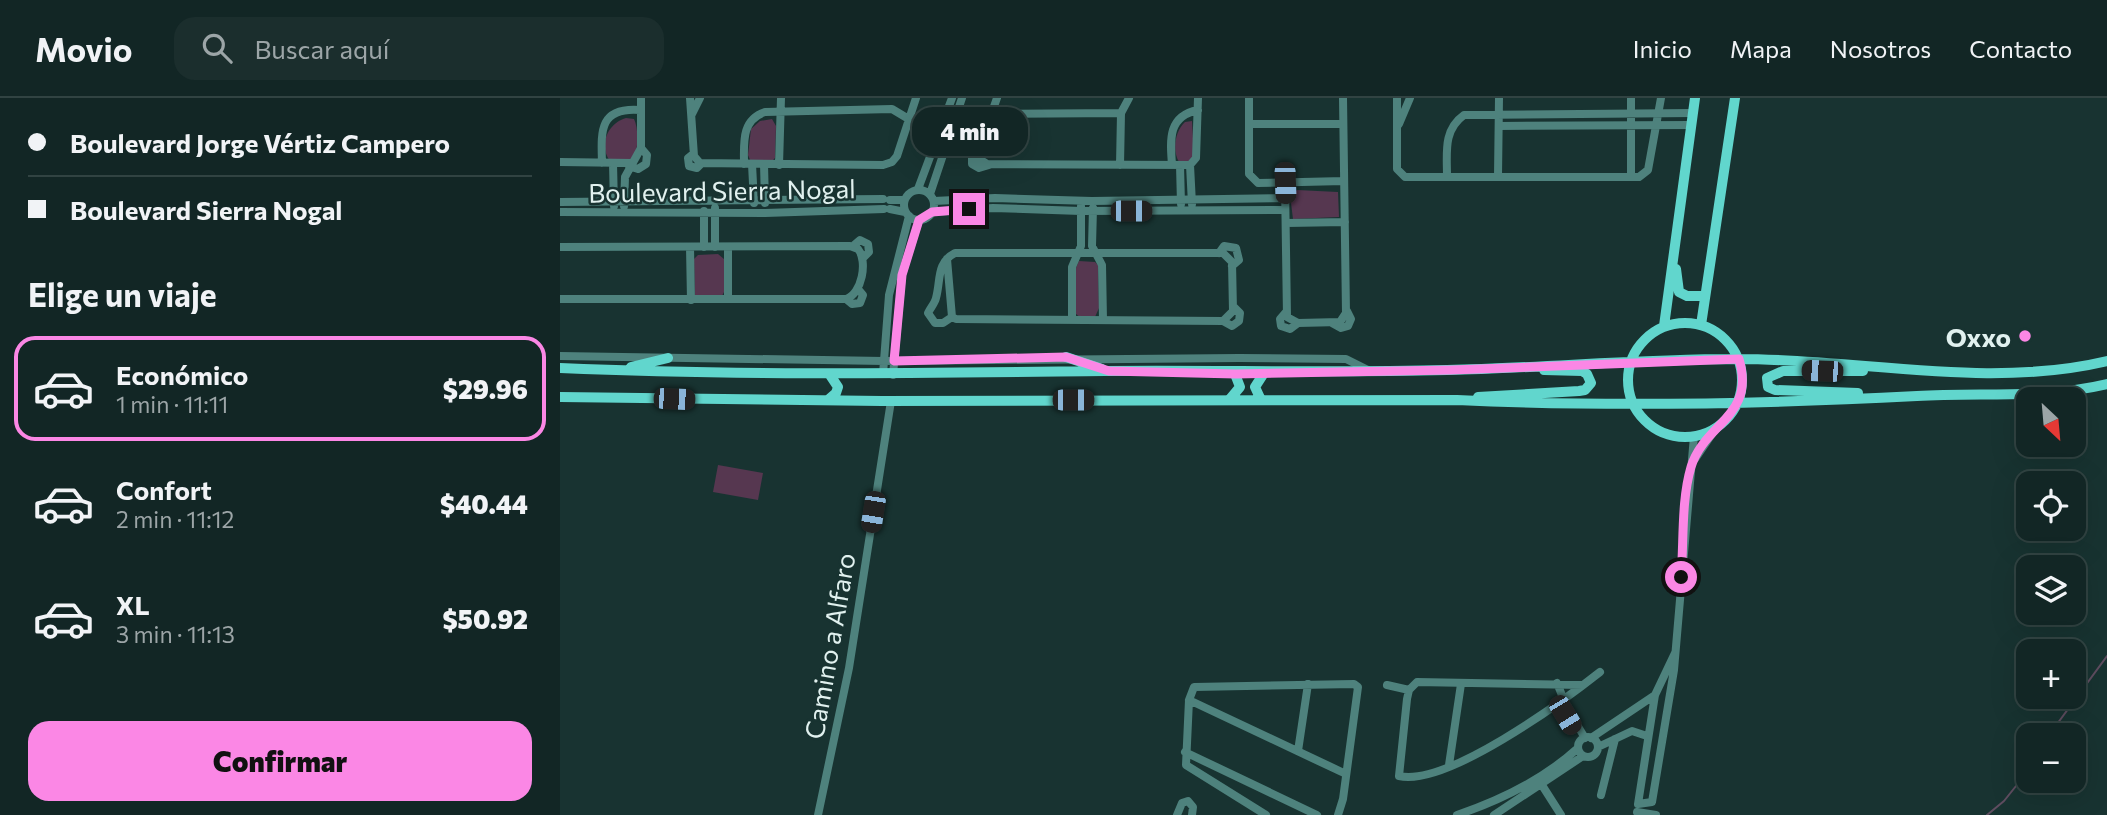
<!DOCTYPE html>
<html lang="es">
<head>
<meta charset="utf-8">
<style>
  :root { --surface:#122625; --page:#1b2e2d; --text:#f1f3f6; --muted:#9ca5a7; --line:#314342; --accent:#fb87e5 }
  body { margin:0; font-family:Commissioner,sans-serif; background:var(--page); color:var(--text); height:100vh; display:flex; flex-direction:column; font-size:26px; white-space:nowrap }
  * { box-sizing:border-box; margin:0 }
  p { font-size:23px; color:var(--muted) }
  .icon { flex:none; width:38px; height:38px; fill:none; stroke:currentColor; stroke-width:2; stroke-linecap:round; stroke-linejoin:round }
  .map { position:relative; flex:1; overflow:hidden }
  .drawer { display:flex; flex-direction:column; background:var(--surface); width:560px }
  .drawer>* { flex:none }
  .banner { display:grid; align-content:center; height:154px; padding:0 28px; background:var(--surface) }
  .needle { width:46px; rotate:154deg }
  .fabs { position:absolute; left:1456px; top:289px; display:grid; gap:14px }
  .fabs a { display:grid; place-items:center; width:70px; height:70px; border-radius:14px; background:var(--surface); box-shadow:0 7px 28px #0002,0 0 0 2px var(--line); font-size:35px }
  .end { position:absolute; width:32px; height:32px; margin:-16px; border:9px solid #fb87e5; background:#111; box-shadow:0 0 0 4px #111 }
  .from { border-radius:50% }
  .bubble { position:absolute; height:49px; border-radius:21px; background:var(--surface); box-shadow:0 7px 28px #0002,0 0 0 2px var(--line); font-size:23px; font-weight:800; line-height:49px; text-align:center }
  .car { position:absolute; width:21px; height:42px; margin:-21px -10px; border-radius:9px; box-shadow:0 0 5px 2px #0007; background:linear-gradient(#222 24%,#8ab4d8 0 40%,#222 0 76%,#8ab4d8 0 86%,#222 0) }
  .banner b { display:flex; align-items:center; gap:24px; height:66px; font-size:26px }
  .banner b+b { border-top:2px solid var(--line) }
  .banner i { width:18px; height:18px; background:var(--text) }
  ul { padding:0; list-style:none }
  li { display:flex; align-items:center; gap:21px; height:105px; margin:0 14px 10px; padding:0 14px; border:4px solid transparent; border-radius:21px }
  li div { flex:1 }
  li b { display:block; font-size:26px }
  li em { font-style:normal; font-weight:800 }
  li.current { border-color:var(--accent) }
  li>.icon { width:63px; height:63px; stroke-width:1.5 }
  h2 { padding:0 28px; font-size:32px; line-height:84px }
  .button { display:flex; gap:14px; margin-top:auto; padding:14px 28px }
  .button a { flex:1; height:80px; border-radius:21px; background:var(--accent); color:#111; font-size:28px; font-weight:800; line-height:80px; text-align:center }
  header { display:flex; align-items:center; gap:42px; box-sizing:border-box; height:98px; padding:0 35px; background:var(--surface); border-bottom:2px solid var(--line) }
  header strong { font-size:33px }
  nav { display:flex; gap:38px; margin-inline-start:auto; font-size:24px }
  .search { width:490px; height:63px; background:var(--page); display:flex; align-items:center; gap:18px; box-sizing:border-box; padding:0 24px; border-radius:21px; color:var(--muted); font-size:26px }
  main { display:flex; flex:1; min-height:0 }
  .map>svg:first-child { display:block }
  .green { fill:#563750 }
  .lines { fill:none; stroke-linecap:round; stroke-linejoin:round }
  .stream { stroke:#5f4d60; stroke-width:2 }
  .minor { stroke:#4e827d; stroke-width:8 }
  .major { stroke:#61d6cd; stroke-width:10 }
  .route { stroke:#fb87e5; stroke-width:9 }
  .poi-dot { fill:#fb87e5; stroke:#183331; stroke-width:2.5 }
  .labels { text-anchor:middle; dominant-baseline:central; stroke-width:5; stroke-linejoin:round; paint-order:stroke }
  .street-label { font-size:26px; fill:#e1f1ef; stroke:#183331 }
  .poi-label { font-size:26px; font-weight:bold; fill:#e1f1ef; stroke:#183331; text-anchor:end }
</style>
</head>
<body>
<header>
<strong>Movio</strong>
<div class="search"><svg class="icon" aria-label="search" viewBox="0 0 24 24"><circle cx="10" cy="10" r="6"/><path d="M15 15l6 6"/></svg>Buscar aquí</div>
<nav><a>Inicio</a><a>Mapa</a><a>Nosotros</a><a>Contacto</a></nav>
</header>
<main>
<section class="drawer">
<div class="banner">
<b><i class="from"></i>Boulevard Jorge Vértiz Campero</b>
<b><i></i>Boulevard Sierra Nogal</b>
</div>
<h2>Elige un viaje</h2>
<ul>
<li class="current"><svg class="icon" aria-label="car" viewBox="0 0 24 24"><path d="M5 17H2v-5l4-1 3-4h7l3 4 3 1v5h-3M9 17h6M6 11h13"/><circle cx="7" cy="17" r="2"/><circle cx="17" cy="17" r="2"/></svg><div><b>Económico</b><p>1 min · 11:11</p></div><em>$29.96</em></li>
<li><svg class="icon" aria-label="car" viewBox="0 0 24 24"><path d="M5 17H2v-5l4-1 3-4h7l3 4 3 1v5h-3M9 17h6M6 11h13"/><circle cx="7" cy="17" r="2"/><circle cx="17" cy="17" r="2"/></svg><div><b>Confort</b><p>2 min · 11:12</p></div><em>$40.44</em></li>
<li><svg class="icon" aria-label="car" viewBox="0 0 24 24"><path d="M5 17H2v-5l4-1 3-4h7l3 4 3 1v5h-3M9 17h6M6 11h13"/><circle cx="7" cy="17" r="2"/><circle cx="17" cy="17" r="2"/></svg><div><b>XL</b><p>3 min · 11:13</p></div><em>$50.92</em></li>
</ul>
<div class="button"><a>Confirmar</a></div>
</section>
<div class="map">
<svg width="1547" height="717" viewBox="0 0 1547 717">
  <rect width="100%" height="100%" fill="#183331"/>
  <path class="green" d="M66,20l8,1c5,10 4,30 0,41l-24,1c-12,-16 -2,-38 16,-43z
    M212,21l4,7 -1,32 -3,3 -21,1 -3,-7 3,-26 9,-8z
    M632,23l2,34 -2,6 -13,1c-7,-12 -4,-31 6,-40z
    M737,92l41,2 1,25 -46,2 -3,-24z
    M158,156l6,5v33l-2,4h-27l-1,-37 4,-4z
    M519,163l16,1 3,3 1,43 -4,9h-15l-4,-3 -1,-44z
    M158,367l45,8 -5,27 -45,-8z"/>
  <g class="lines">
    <path class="stream" d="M1489,637l58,-79
      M1427,717l17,-14 24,-30"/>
    <path class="minor" d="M130,0l4,58 6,7 183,2 9,-3 5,-6 19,-58
      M437,0l-19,54 1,7 8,5 203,1
      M689,0v76l9,9 86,-2
      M837,0v71l8,8h234l9,-7 13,-72
      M1071,0v79
      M132,16l8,-16
      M432,16l129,-1
      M689,26h94
      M839,26l11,-26
      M939,28l192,-1
      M419,50l-7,5v11l7,4 10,-3
      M133,56l-5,4 1,8 8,2 4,-4
      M0,64l72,1
      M42,65c-1,-32 -3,-56 38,-53
      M53,65l1,43
      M184,66c0,-21 -3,-44 21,-52l127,-3 15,9
      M192,66l2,39
      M204,66l1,39
      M219,67l2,-67
      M560,67l1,-52 8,-15
      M612,67c-2,-26 -4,-49 26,-55
      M620,67l1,39
      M69,68l9,3 8,-5 1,-9 -6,-7
      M887,78c0,-23 -4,-46 17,-61l229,-2
      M938,78l1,-78
      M725,85l2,134 11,6 42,-1 6,-9 -3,-215
      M358,91l34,-91
      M344 107a15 15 0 1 1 30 0a15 15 0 1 1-30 0Z
      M370,96l32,-96
      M330,102h14
      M374,103l61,-3 97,3 193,-3
      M0,104l323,-3
      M632,106l-2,-39 6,-7 2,-60
      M64,108l1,-29 16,-29v-50
      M155,110v39
      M533,110l-1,38 10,19 1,55
      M330,111l15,3
      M144,113v36
      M0,114l205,1 119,-4
      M372,114l61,-4 88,3 204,-1
      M727,125l58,-1
      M293,148l7,-6 8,4 1,8 -6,6
      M0,149l290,-1 8,3c10,12 4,45 -12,50h-286
      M130,149l1,53
      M168,149v52
      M395,155h268l9,9 1,49 -10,10 -267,-2 -4,-2 -9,6h-8l-7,-10c3,-6 7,-10 8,-15 5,-18 0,-35 19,-45z
      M659,155l5,-7 12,2 3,12 -7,6
      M387,161l5,58
      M286,201l6,5 8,-1 3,-8 -5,-6
      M726,214l-6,7 1,7 9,3 8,-6
      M512,222v-53l9,-21v-40
      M663,223l9,5 7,-5 1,-8 -6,-6
      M772,225l9,5 7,-2 3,-7 -4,-8
      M0,258l324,5 355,-3 107,1 24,12
      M323,276l6,-79 20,-79
      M333,277l9,-100 17,-55
      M1135,361l19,-28
      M1115,555l-20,42 -17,109 14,-2 22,-132 20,-234
      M997,585l11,27 17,28
      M827,587l22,5
      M1023,587l-166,-3 -8,8 -2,9 -8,77c47,11 163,-74 201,-104
      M629,602l157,74
      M1018 649a10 10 0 1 1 20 0a10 10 0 1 1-20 0Z
      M1031,640l64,-43
      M1038,649l34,-16 15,5
      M738,653l10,-67
      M625,654l132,63
      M889,667l12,-81
      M980,684l21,33
      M1041,697l14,-56
      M1077,714l19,3
      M258,717l31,-147 42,-267
      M617,717l5,-12 6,-2 5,6 -1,8
      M706,717l-80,-50 3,-65 5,-13 160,-3 4,3 -15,112 -5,16
      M897,717c44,-15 87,-36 121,-67
      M934,717l89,-59"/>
    <path class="major" d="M1116,171l3,23 8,4h16
      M1068 282a57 57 0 1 1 114 0a57 57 0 1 1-114 0Z
      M1141,227l34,-227
      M1104,228l31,-228
      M506,259l36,12
      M71,269l37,-9
      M0,270c182,8 363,5 545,3 114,-1 228,2 342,-1 96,-2 192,-11 288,-11 123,-1 250,31 372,2
      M1298,295l-83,-3 -7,-3 -1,-9 16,-7h80
      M0,299l322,4 575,-1c153,7 307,4 460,-4 64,-4 127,3 190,-12
      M918,299l101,-6 6,-1 6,-7 -4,-9 -5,-3 -38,-1
      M670,301l10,-12 -5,-13
      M268,302l8,-7 2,-6 -8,-12
      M701,302l-6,-13 9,-14"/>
  </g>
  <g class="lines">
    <path class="route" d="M409,111l-37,3 -13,8 -17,55 -8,86 172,-4 43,14 127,3 215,-4 288,-11c17,58 -34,63 -48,108 -10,34 -7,75 -10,110"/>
  </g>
  <circle class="poi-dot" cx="1465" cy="238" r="7"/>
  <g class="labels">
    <g class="street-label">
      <text transform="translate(162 92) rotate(-1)">Boulevard Sierra Nogal</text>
      <text transform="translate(269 548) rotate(-80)">Camino a Alfaro</text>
    </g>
    <g class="poi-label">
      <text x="1451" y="238">Oxxo</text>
    </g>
  </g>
</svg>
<div class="fabs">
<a><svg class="needle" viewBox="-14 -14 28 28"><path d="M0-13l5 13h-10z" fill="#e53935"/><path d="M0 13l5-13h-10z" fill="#9ca5a7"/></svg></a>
<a><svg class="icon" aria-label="locate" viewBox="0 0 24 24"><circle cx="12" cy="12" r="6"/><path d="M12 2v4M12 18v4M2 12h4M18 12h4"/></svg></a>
<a><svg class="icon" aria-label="layers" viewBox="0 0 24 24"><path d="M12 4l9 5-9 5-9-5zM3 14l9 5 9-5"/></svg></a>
<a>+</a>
<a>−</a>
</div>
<i class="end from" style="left:1121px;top:479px"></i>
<i class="end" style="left:409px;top:111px"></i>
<div class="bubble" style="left:352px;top:9px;width:116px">4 min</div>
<i class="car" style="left:725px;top:85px;rotate:178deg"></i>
<i class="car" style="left:571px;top:113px;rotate:90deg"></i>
<i class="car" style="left:1262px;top:273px;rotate:272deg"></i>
<i class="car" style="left:114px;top:301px;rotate:92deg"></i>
<i class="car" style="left:513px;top:302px;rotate:90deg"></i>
<i class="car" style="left:313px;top:414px;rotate:189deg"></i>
<i class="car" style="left:1005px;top:617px;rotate:149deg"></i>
</div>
</main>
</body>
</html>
